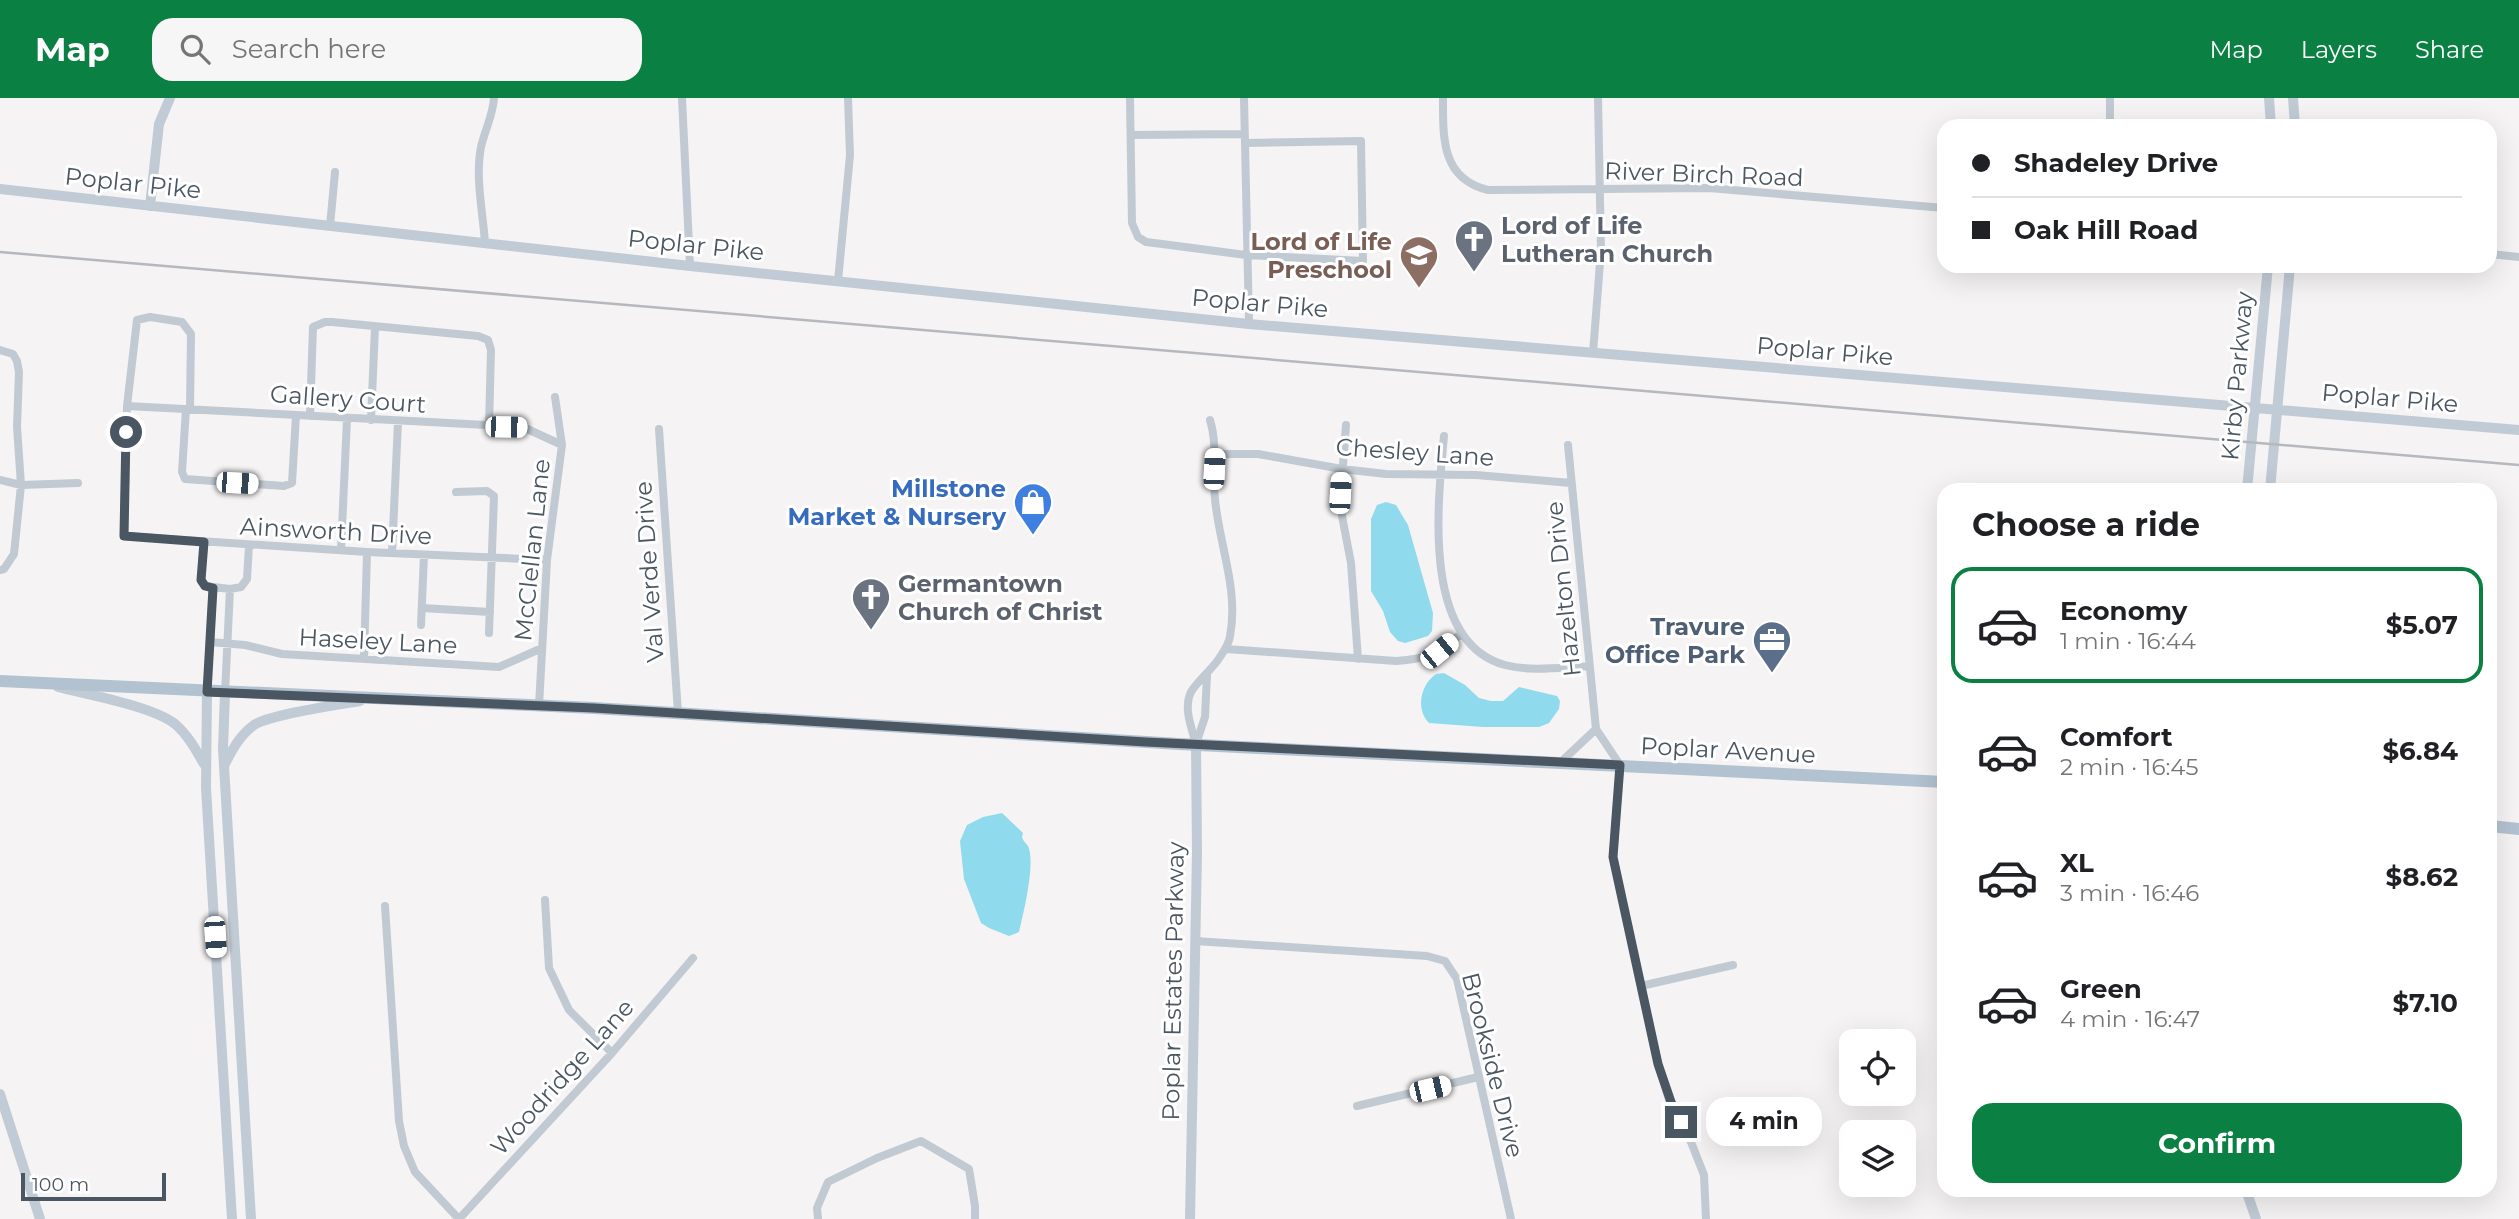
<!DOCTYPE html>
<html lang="en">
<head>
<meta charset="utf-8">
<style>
  :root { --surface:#fff; --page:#f6f6f6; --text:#202124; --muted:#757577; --line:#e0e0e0; --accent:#0b8043 }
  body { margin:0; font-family:Montserrat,sans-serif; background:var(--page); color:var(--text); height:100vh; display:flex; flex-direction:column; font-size:26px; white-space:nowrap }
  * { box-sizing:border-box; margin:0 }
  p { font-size:23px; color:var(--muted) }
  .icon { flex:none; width:38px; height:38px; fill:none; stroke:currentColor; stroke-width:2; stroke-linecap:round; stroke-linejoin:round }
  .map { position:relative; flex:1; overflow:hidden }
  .sheet { position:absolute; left:1937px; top:385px; width:560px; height:714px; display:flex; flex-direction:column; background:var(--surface); border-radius:21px; box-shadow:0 7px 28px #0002 }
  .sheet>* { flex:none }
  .top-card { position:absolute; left:1937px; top:21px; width:560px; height:154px; border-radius:21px; box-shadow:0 7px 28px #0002; display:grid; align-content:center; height:154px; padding:0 35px; background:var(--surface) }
  .buttons { position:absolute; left:1839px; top:931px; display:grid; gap:14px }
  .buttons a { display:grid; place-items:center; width:77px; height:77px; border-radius:14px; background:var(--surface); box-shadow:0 7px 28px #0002; font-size:35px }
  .scale { position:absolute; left:21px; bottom:18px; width:145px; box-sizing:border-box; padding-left:7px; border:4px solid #4a5661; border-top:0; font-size:19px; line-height:24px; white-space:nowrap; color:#4a5661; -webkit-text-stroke:5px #fff; paint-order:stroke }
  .end { position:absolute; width:32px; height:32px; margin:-16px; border:9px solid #4a5661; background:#fff; box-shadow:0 0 0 4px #fff }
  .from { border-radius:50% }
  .bubble { position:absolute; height:49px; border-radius:21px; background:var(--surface); box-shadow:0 7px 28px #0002; font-size:23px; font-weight:700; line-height:49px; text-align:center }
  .car { position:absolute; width:21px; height:42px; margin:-21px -10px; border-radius:9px; box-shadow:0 0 5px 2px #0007; background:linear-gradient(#fff 24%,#345 0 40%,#fff 0 76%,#345 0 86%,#fff 0) }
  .top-card b { display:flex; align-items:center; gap:24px; height:66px; font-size:26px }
  .top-card b+b { border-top:2px solid var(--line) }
  .top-card i { width:18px; height:18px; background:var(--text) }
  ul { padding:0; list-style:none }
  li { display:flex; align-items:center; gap:21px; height:116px; margin:0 14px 10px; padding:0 21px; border:4px solid transparent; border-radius:21px }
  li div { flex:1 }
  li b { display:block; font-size:26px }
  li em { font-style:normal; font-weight:700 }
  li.on { border-color:var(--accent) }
  li>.icon { width:63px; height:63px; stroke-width:1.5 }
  h2 { padding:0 35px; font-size:32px; line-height:84px }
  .cta { display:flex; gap:14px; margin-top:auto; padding:14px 35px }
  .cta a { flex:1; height:80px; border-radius:21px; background:var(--accent); color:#fff; font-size:28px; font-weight:700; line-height:80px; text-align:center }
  header { display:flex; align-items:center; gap:42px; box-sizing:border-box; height:98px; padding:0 35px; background:var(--accent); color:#fff }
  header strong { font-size:33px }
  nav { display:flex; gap:38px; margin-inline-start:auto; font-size:24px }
  .search { width:490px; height:63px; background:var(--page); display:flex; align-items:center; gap:18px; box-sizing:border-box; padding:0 24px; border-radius:21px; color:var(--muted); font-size:26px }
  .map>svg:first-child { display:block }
  .water { fill:#90daee }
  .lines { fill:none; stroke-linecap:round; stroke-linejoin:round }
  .street { stroke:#c1cad2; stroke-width:8 }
  .secondary { stroke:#c1cbd6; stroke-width:10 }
  .primary { stroke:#b3c2d1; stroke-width:12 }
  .rail { stroke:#b5b8bd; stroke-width:2.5 }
  .route { stroke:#4a5661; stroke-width:9 }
  .labels { text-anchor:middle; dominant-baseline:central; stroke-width:6; stroke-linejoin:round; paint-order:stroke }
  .street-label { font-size:24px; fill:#4a5661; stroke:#fff }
  .worship-label { font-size:24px; font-weight:bold; fill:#5b616d; stroke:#fff; text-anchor:start }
  .education-label { font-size:24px; font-weight:bold; fill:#785e54; stroke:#fff; text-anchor:end }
  .shop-label { font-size:24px; font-weight:bold; fill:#366cbe; stroke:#fff; text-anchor:end }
  .service-label { font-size:24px; font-weight:bold; fill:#4e5e75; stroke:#fff; text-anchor:end }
</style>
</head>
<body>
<header>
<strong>Map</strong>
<div class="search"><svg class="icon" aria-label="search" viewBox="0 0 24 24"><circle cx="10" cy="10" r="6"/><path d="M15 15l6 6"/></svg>Search here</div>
<nav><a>Map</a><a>Layers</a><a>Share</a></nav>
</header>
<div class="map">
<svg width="2519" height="1121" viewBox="0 0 2519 1121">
  <rect width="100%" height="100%" fill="#f5f3f3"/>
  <path class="water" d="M1386,404l10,3 12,20 25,88 -1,18 -4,5 -23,7 -7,-2 -8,-9 -7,-21 -12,-20v-72l6,-14z
    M1444,575l21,12 14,13 12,3h12l16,-14 38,9 3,5 -1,8 -10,14 -10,4h-56l-54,-4c-14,-14 -8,-39 7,-49z
    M1002,715l21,20 -1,4c1,4 4,6 6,9 8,17 -5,69 -9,86l-10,4 -20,-8 -8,-5 -17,-44 -4,-38 7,-16 16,-8z"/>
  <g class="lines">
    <path class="street" d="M682,0l8,168
      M1130,0l2,125 6,14 8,5 16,2 84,11 117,6 -2,-120 -116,2
      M1244,0l5,226
      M1443,0c0,39 -2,81 45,92l221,-2 235,20
      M2110,0v28
      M1131,37l113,-1
      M330,128l5,-54
      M485,145c-2,-31 -10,-65 -4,-96 4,-17 12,-32 13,-49
      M2490,156l29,3
      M838,183l12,-126 -2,-57
      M0,252l13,4 4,7 2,11 -2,55 4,58 -7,69 -10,15 -4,1
      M1593,255l8,-103 -3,-152
      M127,308l396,21 39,18
      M186,311l-4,63 3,7 99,7 8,-3 4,-68
      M190,311l1,-75 -9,-12 -32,-5 -13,3 -10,86 -3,130 243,16 180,8
      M310,318l3,-89 12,-5h7l146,14 10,4 3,10 -2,77
      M371,322l4,-93
      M1346,327l-5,68 1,23 9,47 7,96
      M659,331l19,284
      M1444,338c-6,66 -23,206 61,229 26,7 58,2 85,1
      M1568,347l28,284 24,36 -7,92 45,207 12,39 21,39 13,33 2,44
      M1215,356h43l84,15 44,5 90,1 95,8
      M0,382l21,5 57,-2
      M456,394l31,-1 7,5 -5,137
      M204,444l-3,38 4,6 25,3 11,-2 6,-8 2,-34
      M341,452l6,-131
      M392,455l6,-131
      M422,510l68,4
      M421,527l3,-70
      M210,544l35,3 37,9 217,13 43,-19
      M1226,551l170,12c33,-2 39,-7 65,-27
      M364,561l3,-107
      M207,594l6,-104
      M225,595l5,-104
      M539,608l8,-146 15,-115 -7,-48
      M1196,646c-4,-15 -13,-36 -5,-52 5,-9 20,-22 27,-32 5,-8 11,-15 12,-24 9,-46 -11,-92 -15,-137 -3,-27 3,-53 -5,-79
      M1196,646l9,-27 2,-42
      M1561,664l35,-33
      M545,802l4,68 20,42 43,43
      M385,808l14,215 5,25 11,26 44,47
      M1195,843l232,15 18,5 12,18 54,240
      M1641,888l92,-21
      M1357,1008l121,-29
      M459,1121l153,-166 81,-95
      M818,1121l-1,-11 11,-26 49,-24 44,-17 48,28 6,37v13"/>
    <path class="secondary" d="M2269,0l2,28
      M2293,0l2,28
      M0,91l690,77 559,58 1270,106
      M150,108l9,-82 11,-26
      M2247,392l21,-224
      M2270,392l20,-224
      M58,589c30,8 94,19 117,37 13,11 21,26 29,40
      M207,594l-1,96 26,431
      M225,595l-2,56 28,470
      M225,666c7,-14 15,-29 29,-39 17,-11 83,-20 106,-24
      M0,996l40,125
      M2246,1092l10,29
      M1190,1121l7,-366 -1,-109"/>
    <path class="primary" d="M0,583l594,27 585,36 765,38
      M2490,728l29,3"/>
    <path class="rail" d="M0,154l2519,213"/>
  </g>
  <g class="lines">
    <path class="route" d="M126,334l-2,104 80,6 -3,38 4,6 8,2 -6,104 387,16 552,34 474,23 -7,92 45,207 13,38 10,20"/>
  </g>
  <defs>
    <g id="church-pin" transform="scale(2.0125)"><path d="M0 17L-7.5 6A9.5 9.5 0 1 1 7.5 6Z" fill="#6b7280" stroke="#fff"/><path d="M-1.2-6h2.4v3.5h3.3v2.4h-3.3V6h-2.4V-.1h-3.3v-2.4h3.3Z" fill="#fff"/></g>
    <g id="school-pin" transform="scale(2.0125)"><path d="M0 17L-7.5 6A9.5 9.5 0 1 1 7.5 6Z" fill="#8d6e63" stroke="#fff"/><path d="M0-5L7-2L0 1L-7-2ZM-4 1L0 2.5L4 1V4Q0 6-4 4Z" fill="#fff"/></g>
    <g id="shop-pin" transform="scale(2.0125)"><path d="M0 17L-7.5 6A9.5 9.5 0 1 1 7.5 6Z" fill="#3f7fe0" stroke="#fff"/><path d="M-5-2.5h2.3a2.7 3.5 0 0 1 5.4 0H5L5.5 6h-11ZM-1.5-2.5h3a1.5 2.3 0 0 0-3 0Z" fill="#fff"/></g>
    <g id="office-pin" transform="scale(2.0125)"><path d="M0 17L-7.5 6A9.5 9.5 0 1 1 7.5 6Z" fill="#5c6f8a" stroke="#fff"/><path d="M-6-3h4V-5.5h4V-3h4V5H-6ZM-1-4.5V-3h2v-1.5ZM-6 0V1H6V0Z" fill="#fff"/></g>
  </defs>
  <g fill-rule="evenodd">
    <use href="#church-pin" x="1474" y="141"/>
    <use href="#school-pin" x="1419" y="157"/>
    <use href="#shop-pin" x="1033" y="404"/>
    <use href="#church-pin" x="871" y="499"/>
    <use href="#office-pin" x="1772" y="542"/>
  </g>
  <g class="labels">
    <g class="street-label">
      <text transform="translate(1704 76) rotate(2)">River Birch Road</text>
      <text transform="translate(133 85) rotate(6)">Poplar Pike</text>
      <text transform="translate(696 147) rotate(6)">Poplar Pike</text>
      <text transform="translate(1260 205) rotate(5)">Poplar Pike</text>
      <text transform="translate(1825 253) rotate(5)">Poplar Pike</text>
      <text transform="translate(2237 278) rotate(-85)">Kirby Parkway</text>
      <text transform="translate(2390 300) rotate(5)">Poplar Pike</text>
      <text transform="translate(348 301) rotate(4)">Gallery Court</text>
      <text transform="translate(1415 354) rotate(4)">Chesley Lane</text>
      <text transform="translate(336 433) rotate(3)">Ainsworth Drive</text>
      <text transform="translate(532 452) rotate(-84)">McClellan Lane</text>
      <text transform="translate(649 474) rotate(-94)">Val Verde Drive</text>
      <text transform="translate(1563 491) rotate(-96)">Hazelton Drive</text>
      <text transform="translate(378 543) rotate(3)">Haseley Lane</text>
      <text transform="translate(1728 652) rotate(3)">Poplar Avenue</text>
      <text transform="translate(1173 883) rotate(-89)">Poplar Estates Parkway</text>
      <text transform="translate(1493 967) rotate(76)">Brookside Drive</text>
      <text transform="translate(562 979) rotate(-48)">Woodridge Lane</text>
    </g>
    <g class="worship-label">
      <text x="1501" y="127">Lord of Life<tspan x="1501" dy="28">Lutheran Church</tspan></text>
      <text x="898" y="485">Germantown<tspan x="898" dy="28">Church of Christ</tspan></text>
    </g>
    <g class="education-label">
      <text x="1392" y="143">Lord of Life<tspan x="1392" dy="28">Preschool</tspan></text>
    </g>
    <g class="shop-label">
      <text x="1006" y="390">Millstone<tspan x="1006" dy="28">Market &amp; Nursery</tspan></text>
    </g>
    <g class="service-label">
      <text x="1745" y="528">Travure<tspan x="1745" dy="28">Office Park</tspan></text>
    </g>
  </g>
</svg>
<div class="buttons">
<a><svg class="icon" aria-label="locate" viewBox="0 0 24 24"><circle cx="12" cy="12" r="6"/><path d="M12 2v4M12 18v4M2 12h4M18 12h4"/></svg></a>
<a><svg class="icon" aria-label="layers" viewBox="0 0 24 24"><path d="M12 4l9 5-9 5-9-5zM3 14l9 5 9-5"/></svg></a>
</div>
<div class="scale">100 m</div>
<i class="end from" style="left:126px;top:334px"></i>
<i class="end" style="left:1681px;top:1024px"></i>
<div class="bubble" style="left:1706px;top:999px;width:116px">4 min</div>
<i class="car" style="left:506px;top:329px;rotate:91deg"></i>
<i class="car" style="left:1214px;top:371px;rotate:3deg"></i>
<i class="car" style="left:237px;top:385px;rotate:93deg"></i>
<i class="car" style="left:1340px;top:395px;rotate:3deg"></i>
<i class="car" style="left:1439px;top:553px;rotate:51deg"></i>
<i class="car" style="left:215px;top:839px;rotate:176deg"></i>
<i class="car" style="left:1430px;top:991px;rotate:77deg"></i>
<div class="top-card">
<b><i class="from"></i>Shadeley Drive</b>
<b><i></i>Oak Hill Road</b>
</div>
<section class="sheet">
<h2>Choose a ride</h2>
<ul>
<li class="on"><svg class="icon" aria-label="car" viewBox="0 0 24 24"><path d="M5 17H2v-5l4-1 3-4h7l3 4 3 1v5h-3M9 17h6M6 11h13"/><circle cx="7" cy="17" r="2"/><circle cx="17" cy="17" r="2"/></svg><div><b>Economy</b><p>1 min · 16:44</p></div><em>$5.07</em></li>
<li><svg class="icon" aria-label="car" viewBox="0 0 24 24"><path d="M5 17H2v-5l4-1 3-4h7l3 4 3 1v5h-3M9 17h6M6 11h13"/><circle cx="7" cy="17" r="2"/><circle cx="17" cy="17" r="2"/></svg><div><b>Comfort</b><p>2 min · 16:45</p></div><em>$6.84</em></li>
<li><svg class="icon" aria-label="car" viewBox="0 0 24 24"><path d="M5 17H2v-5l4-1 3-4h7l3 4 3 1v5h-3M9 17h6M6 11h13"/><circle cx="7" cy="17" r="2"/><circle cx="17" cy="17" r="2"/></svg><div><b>XL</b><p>3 min · 16:46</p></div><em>$8.62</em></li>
<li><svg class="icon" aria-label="car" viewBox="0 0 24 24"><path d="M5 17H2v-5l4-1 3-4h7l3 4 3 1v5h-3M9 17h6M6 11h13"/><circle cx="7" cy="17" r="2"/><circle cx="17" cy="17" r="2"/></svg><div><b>Green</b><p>4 min · 16:47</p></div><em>$7.10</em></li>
</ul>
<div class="cta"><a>Confirm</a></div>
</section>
</div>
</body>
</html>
